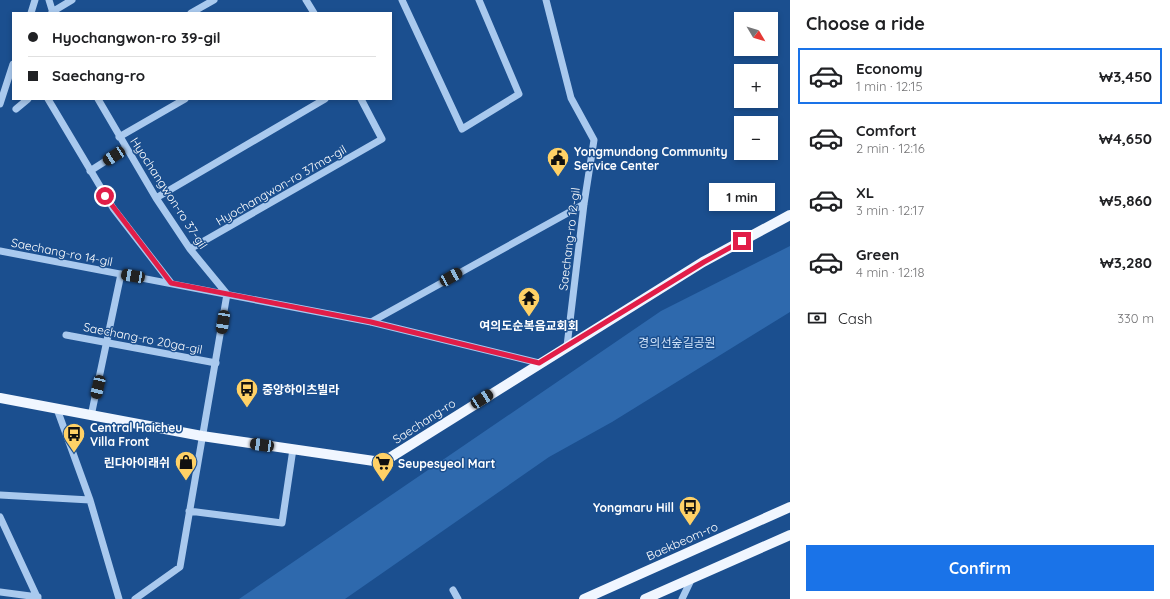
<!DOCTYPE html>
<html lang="en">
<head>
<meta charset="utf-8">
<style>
  :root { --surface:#fff; --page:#f2f2f2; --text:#202124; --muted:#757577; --line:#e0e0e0; --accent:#1a73e8 }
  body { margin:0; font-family:Quicksand,"Noto Sans KR",sans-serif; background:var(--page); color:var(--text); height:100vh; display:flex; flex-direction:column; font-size:15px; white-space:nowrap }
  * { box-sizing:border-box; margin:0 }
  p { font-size:13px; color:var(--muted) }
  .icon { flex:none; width:22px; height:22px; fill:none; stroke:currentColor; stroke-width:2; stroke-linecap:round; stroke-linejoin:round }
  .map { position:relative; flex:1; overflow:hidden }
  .sheet { display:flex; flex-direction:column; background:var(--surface); width:380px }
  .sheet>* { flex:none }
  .top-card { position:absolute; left:12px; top:12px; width:380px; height:88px; border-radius:0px; box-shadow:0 2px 6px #0003; display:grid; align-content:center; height:88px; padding:0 16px; background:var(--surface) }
  .needle { width:26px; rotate:128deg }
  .buttons { position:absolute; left:734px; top:12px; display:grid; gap:8px }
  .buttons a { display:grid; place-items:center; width:44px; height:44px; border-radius:0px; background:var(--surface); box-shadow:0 2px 6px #0003; font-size:20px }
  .end { position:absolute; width:18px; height:18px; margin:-9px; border:5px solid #e11d48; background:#fff; box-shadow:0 0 0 2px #fff }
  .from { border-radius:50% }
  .bubble { position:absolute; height:28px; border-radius:0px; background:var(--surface); box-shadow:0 2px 6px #0003; font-size:13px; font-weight:700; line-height:28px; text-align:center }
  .car { position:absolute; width:12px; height:24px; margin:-12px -6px; border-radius:5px; box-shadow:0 0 3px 1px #0007; background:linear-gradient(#222 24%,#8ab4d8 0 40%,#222 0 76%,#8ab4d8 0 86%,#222 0) }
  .top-card b { display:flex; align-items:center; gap:14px; height:38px; font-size:15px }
  .top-card b+b { border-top:1px solid var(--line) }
  .top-card i { width:10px; height:10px; background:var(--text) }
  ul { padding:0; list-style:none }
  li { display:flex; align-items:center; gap:12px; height:56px; margin:0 8px 6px; padding:0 8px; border:2px solid transparent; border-radius:0px }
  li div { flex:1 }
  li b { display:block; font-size:15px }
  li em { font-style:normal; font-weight:700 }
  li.active { border-color:var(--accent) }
  li>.icon { width:36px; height:36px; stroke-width:1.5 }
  h2 { padding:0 16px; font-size:18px; line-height:48px }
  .pay { display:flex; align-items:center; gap:10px; height:44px; padding:0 16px; font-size:15px }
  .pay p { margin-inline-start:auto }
  .button { display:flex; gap:8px; margin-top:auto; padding:8px 16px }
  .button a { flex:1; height:46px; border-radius:0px; background:var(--accent); color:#fff; font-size:16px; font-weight:700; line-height:46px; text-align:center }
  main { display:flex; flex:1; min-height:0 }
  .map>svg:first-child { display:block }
  .green { fill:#2e69ad }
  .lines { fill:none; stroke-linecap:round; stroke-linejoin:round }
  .minor { stroke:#a9c9ee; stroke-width:7 }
  .major { stroke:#f0f6ff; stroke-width:10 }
  .route { stroke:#e11d48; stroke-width:5 }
  .labels { text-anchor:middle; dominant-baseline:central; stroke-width:3; stroke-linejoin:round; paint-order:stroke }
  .poi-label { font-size:12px; font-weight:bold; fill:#fff; stroke:#1b4f8f; text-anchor:start }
  .street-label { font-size:12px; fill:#fff; stroke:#1b4f8f }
  .park-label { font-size:12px; fill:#cfe3fa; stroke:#1b4f8f }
</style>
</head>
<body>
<main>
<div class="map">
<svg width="790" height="599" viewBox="0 0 790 599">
  <rect width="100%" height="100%" fill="#1b4f8f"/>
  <path class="green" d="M790,246v66l-178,110 -63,35 -204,142h-106l422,-288z"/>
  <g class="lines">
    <path class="minor" d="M49,0l4,13
      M306,0l8,13
      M402,0l60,129 57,-35 -40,-94
      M546,0l25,98 23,42 -10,64 -17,142
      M52,12l20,-12
      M31,13l4,-13
      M191,13l23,-13
      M48,99l65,109 58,75
      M98,99l58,99 34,51 37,45 -47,273 -45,32
      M0,104l13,-40
      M16,109l12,-10
      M119,137l66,-38
      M90,171l36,-23
      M156,198l169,-99
      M190,249l192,-110 -21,-40
      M0,251l371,71 168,41
      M371,322l213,-118
      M66,335l150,28
      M91,416l30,-142
      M0,495l90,5 -33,-91
      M90,500l29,99
      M189,511l93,12 11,-74
      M0,517l38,82
      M453,590l5,9
      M0,592l38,5
      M682,599l10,-21"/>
    <path class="major" d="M0,398l202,38 172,25 17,-4 312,-195 87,-47
      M584,599l206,-92
      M645,599l145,-64"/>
  </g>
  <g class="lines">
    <path class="route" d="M105,196l66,87 200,39 168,41 165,-101 38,-21"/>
  </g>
  <defs>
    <g id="civic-pin" transform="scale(1.15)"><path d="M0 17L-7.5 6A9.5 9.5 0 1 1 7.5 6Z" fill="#ffd166" stroke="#1b4f8f"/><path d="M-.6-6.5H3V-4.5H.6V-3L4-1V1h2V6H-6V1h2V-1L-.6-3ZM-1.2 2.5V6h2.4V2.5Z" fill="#111"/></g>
    <g id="temple-pin" transform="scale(1.15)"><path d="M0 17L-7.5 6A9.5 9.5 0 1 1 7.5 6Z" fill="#ffd166" stroke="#1b4f8f"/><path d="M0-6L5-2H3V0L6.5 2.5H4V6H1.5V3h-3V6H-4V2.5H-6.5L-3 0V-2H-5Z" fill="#111"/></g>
    <g id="bus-pin" transform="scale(1.15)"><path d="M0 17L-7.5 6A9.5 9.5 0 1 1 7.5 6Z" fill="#ffd166" stroke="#1b4f8f"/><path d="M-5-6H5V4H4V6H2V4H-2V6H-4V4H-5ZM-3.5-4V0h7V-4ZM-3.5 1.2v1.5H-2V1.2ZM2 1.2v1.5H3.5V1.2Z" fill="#111"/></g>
    <g id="shop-pin" transform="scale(1.15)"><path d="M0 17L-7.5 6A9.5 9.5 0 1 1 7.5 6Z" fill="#ffd166" stroke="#1b4f8f"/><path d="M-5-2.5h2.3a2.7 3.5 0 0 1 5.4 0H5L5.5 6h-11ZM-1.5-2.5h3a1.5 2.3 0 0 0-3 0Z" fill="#111"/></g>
    <g id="supermarket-pin" transform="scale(1.15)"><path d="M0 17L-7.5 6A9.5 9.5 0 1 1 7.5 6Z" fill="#ffd166" stroke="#1b4f8f"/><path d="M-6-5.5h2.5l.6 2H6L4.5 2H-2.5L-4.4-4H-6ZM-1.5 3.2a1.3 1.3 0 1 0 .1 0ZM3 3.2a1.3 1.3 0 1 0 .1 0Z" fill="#111"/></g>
  </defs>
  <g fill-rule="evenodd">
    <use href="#civic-pin" x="558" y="158"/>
    <use href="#temple-pin" x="529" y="298"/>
    <use href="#bus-pin" x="247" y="389"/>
    <use href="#bus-pin" x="74" y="434"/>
    <use href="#shop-pin" x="186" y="462"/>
    <use href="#supermarket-pin" x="383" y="463"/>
    <use href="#bus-pin" x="690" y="507"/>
  </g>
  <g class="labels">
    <g class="poi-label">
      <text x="574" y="151">Yongmundong Community<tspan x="574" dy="14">Service Center</tspan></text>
      <text x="529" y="325" text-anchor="middle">여의도순복음교회회</text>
      <text x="262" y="389">중앙하이츠빌라</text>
      <text x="90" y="427">Central Haicheu<tspan x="90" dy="14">Villa Front</tspan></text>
      <text x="170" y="462" text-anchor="end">린다아이래쉬</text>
      <text x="398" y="463">Seupesyeol Mart</text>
      <text x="674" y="507" text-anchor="end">Yongmaru Hill</text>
    </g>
    <g class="street-label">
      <text transform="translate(281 185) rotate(-30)">Hyochangwon-ro 37ma-gil</text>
      <text transform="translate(169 193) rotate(57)">Hyochangwon-ro 37-gil</text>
      <text transform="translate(569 239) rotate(-83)">Saechang-ro 12-gil</text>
      <text transform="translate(62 252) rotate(11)">Saechang-ro 14-gil</text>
      <text transform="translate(143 338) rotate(11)">Saechang-ro 20ga-gil</text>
      <text transform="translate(424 421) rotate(-33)">Saechang-ro</text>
      <text transform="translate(682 541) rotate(-24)">Baekbeom-ro</text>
    </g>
    <g class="park-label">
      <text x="677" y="342">경의선숲길공원</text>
    </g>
  </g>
</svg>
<div class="buttons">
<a><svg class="needle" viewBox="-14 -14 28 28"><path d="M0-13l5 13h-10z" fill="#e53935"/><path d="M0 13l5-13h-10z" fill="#757577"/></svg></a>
<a>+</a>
<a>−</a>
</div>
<i class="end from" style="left:105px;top:196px"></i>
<i class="end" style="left:742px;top:241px"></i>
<div class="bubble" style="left:709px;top:183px;width:66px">1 min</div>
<i class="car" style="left:114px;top:156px;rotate:237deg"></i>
<i class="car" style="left:133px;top:276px;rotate:280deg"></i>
<i class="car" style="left:451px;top:277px;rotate:61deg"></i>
<i class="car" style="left:223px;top:322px;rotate:189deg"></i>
<i class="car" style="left:98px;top:387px;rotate:193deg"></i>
<i class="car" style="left:482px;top:399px;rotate:57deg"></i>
<i class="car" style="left:262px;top:445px;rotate:278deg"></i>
<div class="top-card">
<b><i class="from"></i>Hyochangwon-ro 39-gil</b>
<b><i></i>Saechang-ro</b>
</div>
</div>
<section class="sheet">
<h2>Choose a ride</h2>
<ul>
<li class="active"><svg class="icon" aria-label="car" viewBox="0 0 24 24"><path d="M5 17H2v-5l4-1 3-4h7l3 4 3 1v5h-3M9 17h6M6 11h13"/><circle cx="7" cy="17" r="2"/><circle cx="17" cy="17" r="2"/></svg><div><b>Economy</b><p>1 min · 12:15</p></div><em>₩3,450</em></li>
<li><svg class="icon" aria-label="car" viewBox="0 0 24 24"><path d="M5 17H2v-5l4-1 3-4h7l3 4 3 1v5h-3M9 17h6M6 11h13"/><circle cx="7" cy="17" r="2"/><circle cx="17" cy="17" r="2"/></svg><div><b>Comfort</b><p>2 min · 12:16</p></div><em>₩4,650</em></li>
<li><svg class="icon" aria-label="car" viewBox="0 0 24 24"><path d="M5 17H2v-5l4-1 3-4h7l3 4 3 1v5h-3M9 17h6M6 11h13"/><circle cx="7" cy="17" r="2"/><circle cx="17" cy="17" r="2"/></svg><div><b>XL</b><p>3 min · 12:17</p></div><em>₩5,860</em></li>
<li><svg class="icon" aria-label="car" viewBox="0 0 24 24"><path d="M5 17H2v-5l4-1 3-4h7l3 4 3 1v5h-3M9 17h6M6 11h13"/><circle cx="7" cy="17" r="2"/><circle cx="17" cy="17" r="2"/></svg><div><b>Green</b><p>4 min · 12:18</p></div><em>₩3,280</em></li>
</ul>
<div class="pay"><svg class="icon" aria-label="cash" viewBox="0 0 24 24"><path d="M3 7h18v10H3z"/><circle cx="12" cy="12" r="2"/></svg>Cash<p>330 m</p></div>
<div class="button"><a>Confirm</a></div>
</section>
</main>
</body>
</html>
